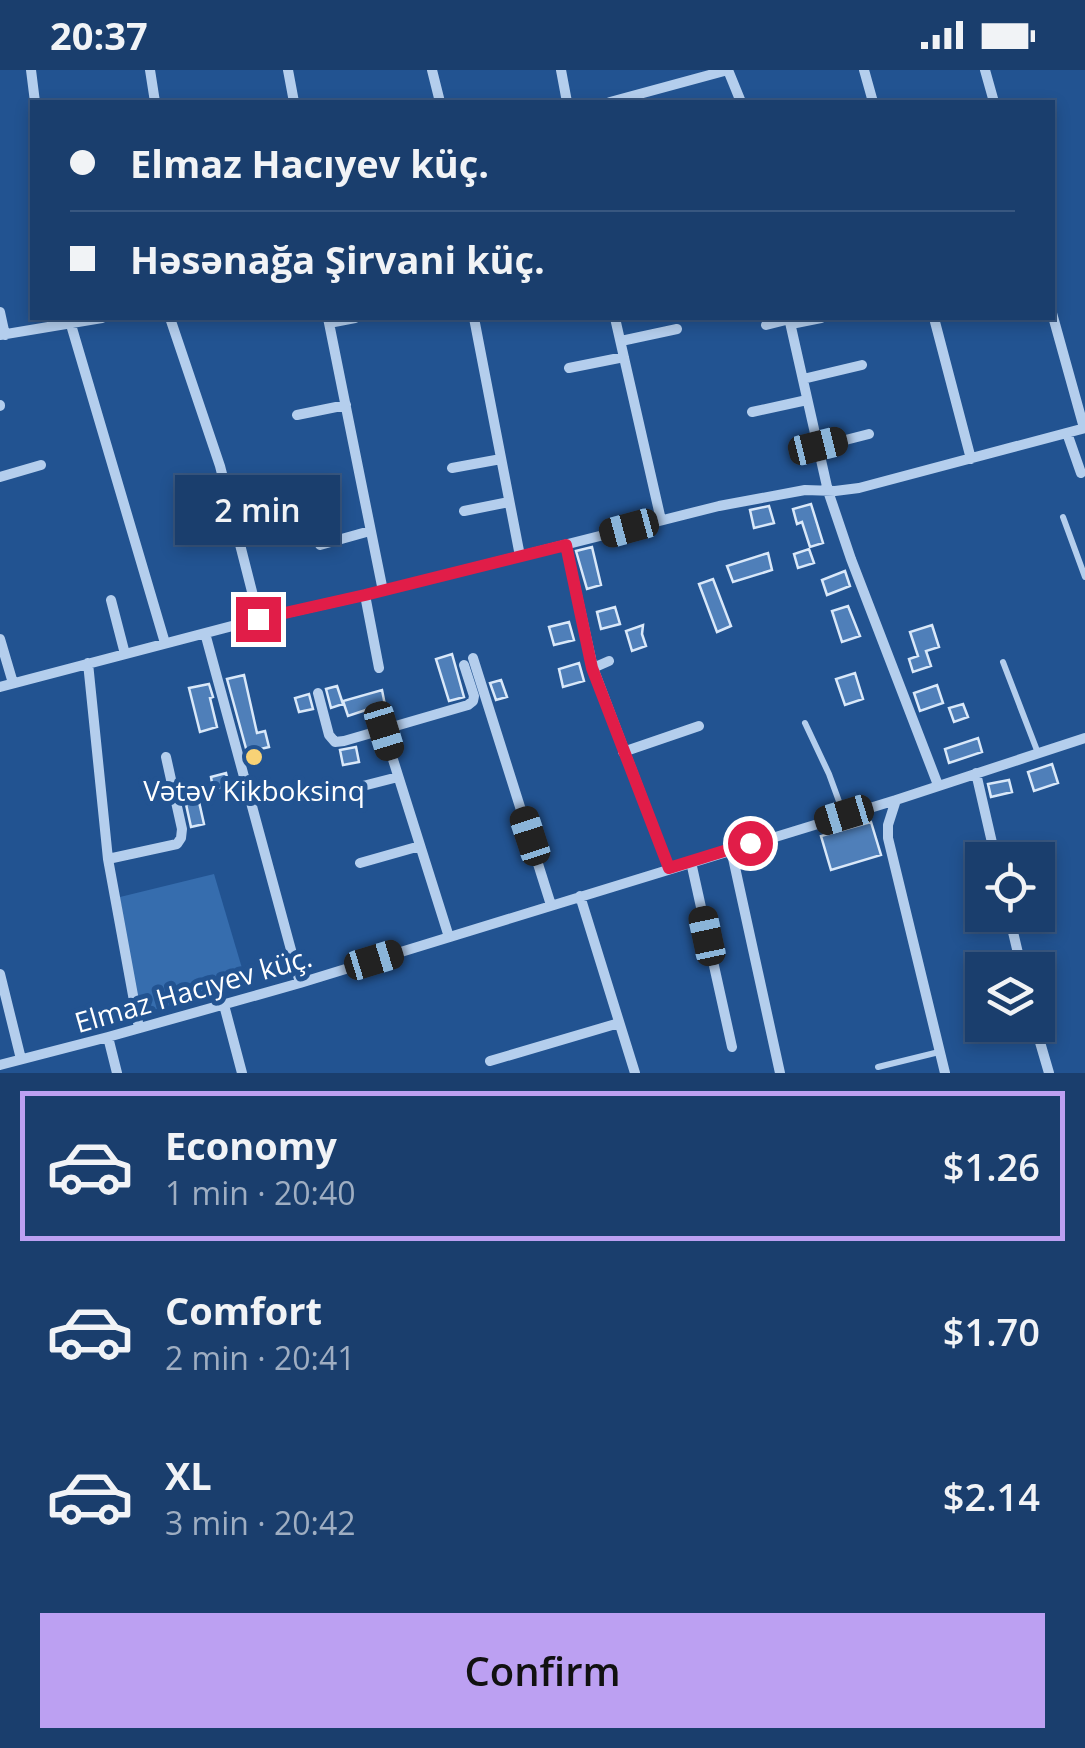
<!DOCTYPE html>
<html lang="en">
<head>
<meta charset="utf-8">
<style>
  :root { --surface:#1a3e6d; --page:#274975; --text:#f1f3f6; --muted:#9faec2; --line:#385780; --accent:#bca0f2 }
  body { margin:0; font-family:"Open Sans",sans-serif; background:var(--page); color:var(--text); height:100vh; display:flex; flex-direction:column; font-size:38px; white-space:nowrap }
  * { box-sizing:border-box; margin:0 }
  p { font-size:32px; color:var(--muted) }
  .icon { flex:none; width:55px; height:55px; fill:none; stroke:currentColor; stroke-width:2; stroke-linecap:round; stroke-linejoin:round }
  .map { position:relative; height:1003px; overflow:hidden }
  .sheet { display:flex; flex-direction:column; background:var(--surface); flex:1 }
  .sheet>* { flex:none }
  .guide { position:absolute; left:30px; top:30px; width:1025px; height:220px; border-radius:0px; box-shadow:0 5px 15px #0003,0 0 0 2px var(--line); display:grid; align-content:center; height:220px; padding:0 40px; background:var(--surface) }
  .tools { position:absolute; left:965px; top:772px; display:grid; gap:20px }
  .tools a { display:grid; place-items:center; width:90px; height:90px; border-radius:0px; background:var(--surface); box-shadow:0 5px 15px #0003,0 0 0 2px var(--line); font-size:50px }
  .end { position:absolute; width:45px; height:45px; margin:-22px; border:12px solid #e11d48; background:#fff; box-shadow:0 0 0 5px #fff }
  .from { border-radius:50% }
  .bubble { position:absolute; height:70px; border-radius:0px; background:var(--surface); box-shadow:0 5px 15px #0003,0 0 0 2px var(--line); font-size:32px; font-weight:600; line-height:70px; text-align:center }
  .car { position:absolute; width:30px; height:60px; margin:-30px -15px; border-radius:12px; box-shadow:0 0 8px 2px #0007; background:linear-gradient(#222 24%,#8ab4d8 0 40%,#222 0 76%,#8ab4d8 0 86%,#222 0) }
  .guide b { display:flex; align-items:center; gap:35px; height:95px; font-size:38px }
  .guide b+b { border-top:2px solid var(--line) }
  .guide i { width:25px; height:25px; background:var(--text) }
  ul { padding:18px 0 0; list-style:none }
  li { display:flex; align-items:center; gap:30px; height:150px; margin:0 20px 15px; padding:0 20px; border:5px solid transparent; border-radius:0px }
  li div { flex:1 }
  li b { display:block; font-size:38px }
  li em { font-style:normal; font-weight:600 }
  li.on { border-color:var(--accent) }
  li>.icon { width:90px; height:90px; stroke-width:1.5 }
  .action { display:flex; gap:20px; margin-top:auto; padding:20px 40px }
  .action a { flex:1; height:115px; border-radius:0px; background:var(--accent); color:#111; font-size:40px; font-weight:600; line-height:115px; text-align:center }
  .status { display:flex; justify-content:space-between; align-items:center; height:70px; padding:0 50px; background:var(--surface); direction:ltr }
  .status svg { height:28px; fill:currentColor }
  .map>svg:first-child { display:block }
  .green { fill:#366dae }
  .building { fill:#4f7fb9; stroke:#d9e8f9; stroke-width:2.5 }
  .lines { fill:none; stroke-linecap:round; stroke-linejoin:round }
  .lane { stroke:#b4ceed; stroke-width:6 }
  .street { stroke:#b4ceed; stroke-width:10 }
  .route { stroke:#e11d48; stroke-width:12 }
  .poi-dot { fill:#f8d276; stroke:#225391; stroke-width:4 }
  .labels { text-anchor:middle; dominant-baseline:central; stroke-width:10; stroke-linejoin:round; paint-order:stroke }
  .poi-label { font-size:28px; fill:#fff; stroke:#225391 }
  .street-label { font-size:28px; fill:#fff; stroke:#225391 }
</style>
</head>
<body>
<div class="status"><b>20:37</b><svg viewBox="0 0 49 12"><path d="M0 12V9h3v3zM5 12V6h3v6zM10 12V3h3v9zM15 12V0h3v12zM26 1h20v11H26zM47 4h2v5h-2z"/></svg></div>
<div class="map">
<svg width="1085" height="1003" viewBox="0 0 1085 1003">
  <rect width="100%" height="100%" fill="#225391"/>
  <path class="green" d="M214,804l33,111 -109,29 -18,-117z"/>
  <path class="building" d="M811,434l12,39 -13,4 -8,-25 -5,2 -4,-15z
    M769,436l5,17 -20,5 -4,-18z
    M592,477l9,38 -14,4 -11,-38z
    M809,479l5,14 -16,5 -4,-14z
    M768,483l4,17 -39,12 -6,-16z
    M845,501l5,15 -23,9 -5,-15z
    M713,509l18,47 -14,6 -18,-48z
    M848,536l12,30 -18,6 -10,-31z
    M615,537l5,17 -19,5 -4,-17z
    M569,552l5,18 -20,5 -5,-18z
    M643,555l-1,9 4,12 -14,5 -6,-20z
    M932,555l7,22 -13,4 5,15 -18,6 -4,-13 9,-3 -8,-24z
    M452,584l12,43 -15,4 -13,-42z
    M579,593l5,18 -21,6 -4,-18z
    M855,603l8,26 -18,6 -9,-26z
    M244,605l13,58 8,-2 4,16 -22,5 -20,-73z
    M501,610l6,17 -11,3 -6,-17z
    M209,614l4,13 -3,1 7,29 -17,5 -11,-44z
    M937,615l6,18 -23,8 -6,-18z
    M337,616l6,18 -12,4 -5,-19z
    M382,620l4,20 -19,5 -1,-5 -18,6 -5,-15z
    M309,624l4,15 -14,3 -4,-14z
    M963,634l5,13 -14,5 -5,-14z
    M978,668l4,14 -33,11 -4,-14z
    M356,677l3,15 -16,3 -3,-15z
    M1052,694l6,19 -24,8 -6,-19z
    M226,703l3,13 -16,3 -2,-12z
    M1009,710l3,12 -21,5 -3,-13z
    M195,714l9,40 -13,3 -9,-41z
    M871,752l10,33 -50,15 -10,-34z"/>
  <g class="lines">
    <path class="lane" d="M1063,447l22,60
      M1003,592l35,91
      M805,653l24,51 15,41
      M878,997l61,-15"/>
    <path class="street" d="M31,0l4,32
      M150,0l5,32
      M288,0l6,32
      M432,0l8,32
      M561,0l6,32
      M728,0l13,32
      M864,0l9,32
      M985,0l9,32
      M610,32l118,-32
      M0,242l5,23
      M1052,243l32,115
      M69,248l96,325
      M170,248l50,148 39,153
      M328,248l55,273
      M474,248l46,238
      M615,248l46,202
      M789,248l39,173 23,68 87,226
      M934,248l37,141
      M329,253l26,-5
      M791,254l30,-6
      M766,255l24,-6
      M0,265l102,-17
      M621,271l56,-12
      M569,298l55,-11
      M803,309l59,-14
      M0,336v-1
      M752,342l55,-12
      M297,345l49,-10
      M1067,363l14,40
      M818,377l51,-13
      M452,398l49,-9
      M0,407l41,-12
      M464,441l45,-9
      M320,475l50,-14
      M566,475l27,123 76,200
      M365,525l14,73
      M111,530l14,54
      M205,563l95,350
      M0,569l13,44
      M473,588l78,247
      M88,593l20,196 31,169
      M593,598l16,-7
      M0,617l259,-68 106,-24 354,-89 86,-16 30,1 24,-3 226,-60
      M318,623l11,42 6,7 9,-1 124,-36 5,-4 1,-5 -10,-31
      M384,661l65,206
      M623,682l76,-26
      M976,703l20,87
      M312,729l86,-22
      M896,730l-8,25v13l57,235
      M731,779l49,224
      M108,789l69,-15 4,-6 1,-9 -16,-72
      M691,792l41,185
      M360,793l60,-17
      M580,826l55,177
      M1009,845l13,55
      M0,904l21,85
      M224,935l18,68
      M1035,955l14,48
      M108,967l9,36
      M490,991l129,-38
      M0,995l108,-28 192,-54 596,-183 189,-62"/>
  </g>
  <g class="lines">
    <path class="route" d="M258,549l107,-24 201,-50 26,123 77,200 81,-25"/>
  </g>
  <circle class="poi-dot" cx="254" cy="687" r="10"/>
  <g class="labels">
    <g class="poi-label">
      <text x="254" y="720">Vətəv Kikboksinq</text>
    </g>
    <g class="street-label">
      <text transform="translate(193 919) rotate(-16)">Elmaz Hacıyev küç.</text>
    </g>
  </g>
</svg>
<div class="tools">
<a><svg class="icon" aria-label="locate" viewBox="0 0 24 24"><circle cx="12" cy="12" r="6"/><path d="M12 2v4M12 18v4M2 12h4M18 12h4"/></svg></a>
<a><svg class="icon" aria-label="layers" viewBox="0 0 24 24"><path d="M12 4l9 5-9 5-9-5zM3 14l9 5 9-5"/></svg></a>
</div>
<i class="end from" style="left:750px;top:773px"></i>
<i class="end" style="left:258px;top:549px"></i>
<div class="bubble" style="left:175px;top:405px;width:165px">2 min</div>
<i class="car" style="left:818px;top:376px;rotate:76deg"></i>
<i class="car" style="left:629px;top:458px;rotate:255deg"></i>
<i class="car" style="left:384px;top:661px;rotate:163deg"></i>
<i class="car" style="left:844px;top:745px;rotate:253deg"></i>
<i class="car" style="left:530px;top:766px;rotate:342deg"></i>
<i class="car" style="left:707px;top:866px;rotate:348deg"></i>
<i class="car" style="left:374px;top:890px;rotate:73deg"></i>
<div class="guide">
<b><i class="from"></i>Elmaz Hacıyev küç.</b>
<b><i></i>Həsənağa Şirvani küç.</b>
</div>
</div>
<section class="sheet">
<ul>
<li class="on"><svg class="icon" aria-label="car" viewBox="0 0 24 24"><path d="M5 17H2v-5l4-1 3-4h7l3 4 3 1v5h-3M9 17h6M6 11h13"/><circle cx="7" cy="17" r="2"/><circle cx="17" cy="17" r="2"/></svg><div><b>Economy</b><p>1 min · 20:40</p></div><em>$1.26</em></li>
<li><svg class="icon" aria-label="car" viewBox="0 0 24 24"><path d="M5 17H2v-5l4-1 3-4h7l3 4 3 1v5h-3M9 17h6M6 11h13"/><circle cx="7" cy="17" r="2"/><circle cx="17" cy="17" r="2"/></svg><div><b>Comfort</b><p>2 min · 20:41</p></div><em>$1.70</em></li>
<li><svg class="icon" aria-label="car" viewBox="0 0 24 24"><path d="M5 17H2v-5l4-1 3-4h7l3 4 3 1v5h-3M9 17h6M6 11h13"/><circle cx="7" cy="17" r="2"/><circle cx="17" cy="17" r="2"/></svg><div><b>XL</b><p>3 min · 20:42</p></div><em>$2.14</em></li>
</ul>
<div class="action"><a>Confirm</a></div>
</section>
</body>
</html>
